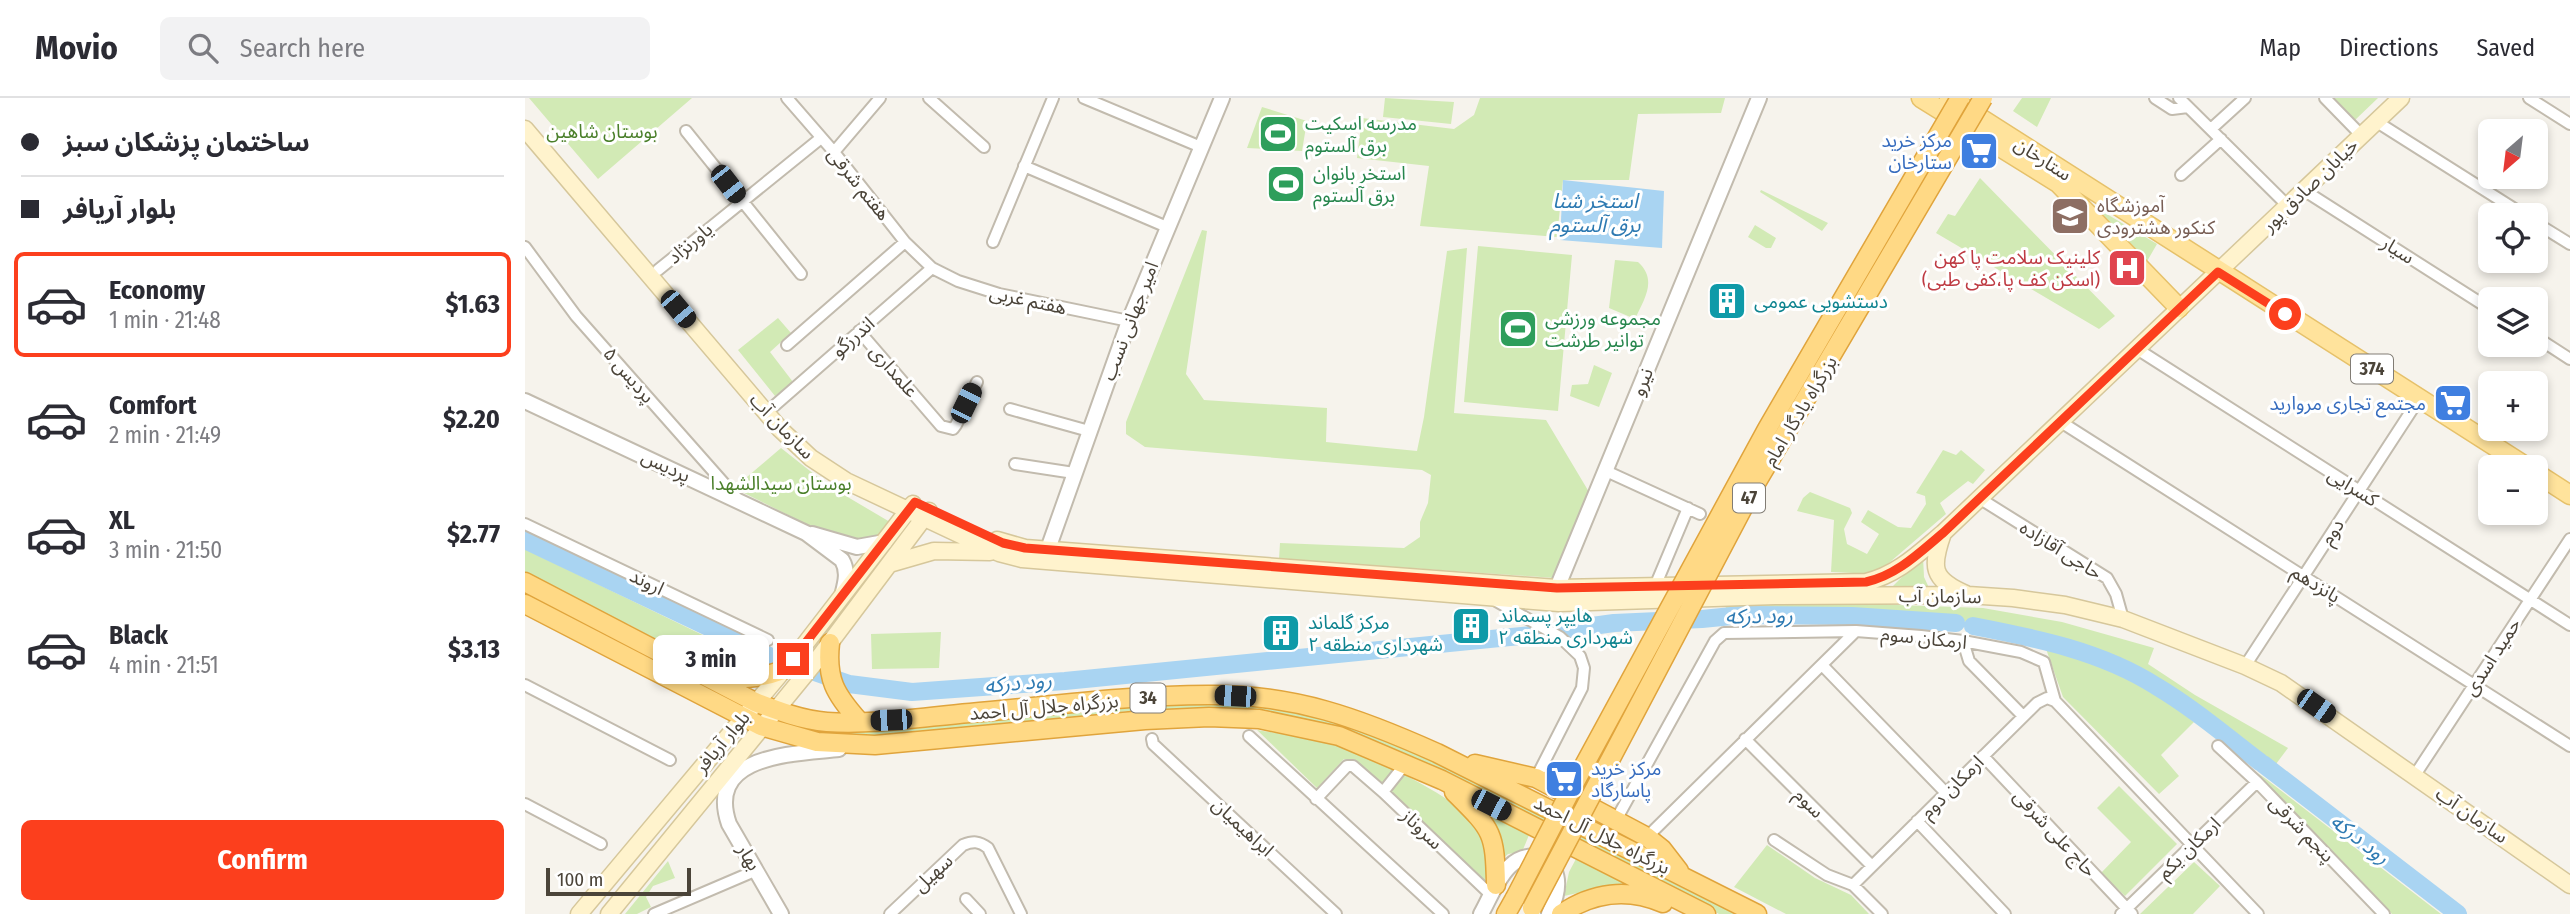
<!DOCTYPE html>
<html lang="en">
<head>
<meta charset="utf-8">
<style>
  :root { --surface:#fff; --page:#f2f2f3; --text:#2b2b33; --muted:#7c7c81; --line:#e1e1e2; --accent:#fc3f1d }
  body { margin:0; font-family:"Fira Sans Condensed","Noto Sans Arabic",sans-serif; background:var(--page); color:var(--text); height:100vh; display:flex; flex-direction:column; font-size:26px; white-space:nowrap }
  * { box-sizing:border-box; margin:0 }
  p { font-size:23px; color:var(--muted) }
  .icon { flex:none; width:38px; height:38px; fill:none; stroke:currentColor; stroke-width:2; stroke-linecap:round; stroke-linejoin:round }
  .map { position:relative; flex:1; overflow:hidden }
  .details { display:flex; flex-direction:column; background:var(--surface); width:525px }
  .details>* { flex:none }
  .top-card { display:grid; align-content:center; height:154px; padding:0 21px; background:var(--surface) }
  .needle { width:46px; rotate:208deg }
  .fabs { position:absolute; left:1953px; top:21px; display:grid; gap:14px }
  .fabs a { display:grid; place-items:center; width:70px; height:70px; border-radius:10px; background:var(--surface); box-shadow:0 4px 10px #0003; font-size:35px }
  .scale { position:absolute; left:21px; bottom:18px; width:145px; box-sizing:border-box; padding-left:7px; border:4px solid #4b4439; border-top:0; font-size:19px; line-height:24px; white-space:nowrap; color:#4b4439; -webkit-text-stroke:5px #fff; paint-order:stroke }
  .end { position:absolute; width:32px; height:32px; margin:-16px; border:9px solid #fc3f1d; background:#fff; box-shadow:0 0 0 4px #fff }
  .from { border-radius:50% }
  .bubble { position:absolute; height:49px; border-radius:10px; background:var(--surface); box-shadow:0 4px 10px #0003; font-size:23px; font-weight:700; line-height:49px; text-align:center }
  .car { position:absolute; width:21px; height:42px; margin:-21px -10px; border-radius:9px; box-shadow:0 0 5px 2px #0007; background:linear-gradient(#222 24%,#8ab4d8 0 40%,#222 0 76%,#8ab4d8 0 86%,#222 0) }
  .top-card b { display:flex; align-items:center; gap:24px; height:66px; font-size:26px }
  .top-card b+b { border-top:2px solid var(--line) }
  .top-card i { width:18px; height:18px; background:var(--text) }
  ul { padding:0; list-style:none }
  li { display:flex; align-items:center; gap:21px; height:105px; margin:0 14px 10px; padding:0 7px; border:4px solid transparent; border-radius:10px }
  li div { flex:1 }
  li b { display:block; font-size:26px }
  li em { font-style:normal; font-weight:700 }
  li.on { border-color:var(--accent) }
  li>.icon { width:63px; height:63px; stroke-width:1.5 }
  .cta { display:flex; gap:14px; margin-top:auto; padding:14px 21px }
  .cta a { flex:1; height:80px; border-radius:10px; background:var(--accent); color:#fff; font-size:28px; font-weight:700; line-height:80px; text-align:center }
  header { display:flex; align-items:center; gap:42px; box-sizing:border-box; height:98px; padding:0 35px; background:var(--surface); border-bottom:2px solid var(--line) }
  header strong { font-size:33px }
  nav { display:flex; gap:38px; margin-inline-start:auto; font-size:24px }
  .search { width:490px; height:63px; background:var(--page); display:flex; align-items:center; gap:18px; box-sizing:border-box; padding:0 24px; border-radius:10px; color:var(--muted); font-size:26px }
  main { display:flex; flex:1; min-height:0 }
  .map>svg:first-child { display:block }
  .green { fill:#d2eab5 }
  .water { fill:#a9d4f2 }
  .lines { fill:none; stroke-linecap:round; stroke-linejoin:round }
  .river { stroke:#a9d4f2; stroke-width:18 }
  .minor-casing { stroke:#c2bbae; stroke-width:14 }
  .tertiary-casing { stroke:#c2bbae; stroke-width:18 }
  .secondary-casing { stroke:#d6c79b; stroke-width:19 }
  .primary-casing { stroke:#e6c16a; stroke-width:21 }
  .trunk-casing { stroke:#e0a43c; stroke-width:21 }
  .minor { stroke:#fff; stroke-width:10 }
  .tertiary { stroke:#fff; stroke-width:14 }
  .secondary { stroke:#fff3cd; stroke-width:16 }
  .primary { stroke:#ffe39c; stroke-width:18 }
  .trunk { stroke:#ffd985; stroke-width:18 }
  .trunk-bridge-casing { stroke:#e0a43c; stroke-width:21; stroke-linecap:butt }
  .trunk-bridge { stroke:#ffd985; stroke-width:18 }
  .route { stroke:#fc3f1d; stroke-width:9 }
  .labels { text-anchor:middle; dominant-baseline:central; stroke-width:6; stroke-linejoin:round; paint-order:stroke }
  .shield { fill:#fff; stroke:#817c74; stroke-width:2 }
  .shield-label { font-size:18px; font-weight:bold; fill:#4b4439 }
  .leisure-label { font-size:19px; fill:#27864d; stroke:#fff; text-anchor:start }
  .park-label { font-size:19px; fill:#4a7f2a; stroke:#fff }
  .shop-label { font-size:19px; fill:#366cbe; stroke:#fff; text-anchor:end }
  .street-label { font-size:19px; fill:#4b4439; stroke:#fff }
  .education-label { font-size:19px; fill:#785e54; stroke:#fff; text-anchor:start }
  .health-label { font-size:19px; fill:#be3a42; stroke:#fff; text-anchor:end }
  .culture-label { font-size:19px; fill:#0d838f; stroke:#fff; text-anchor:start }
  .water-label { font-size:21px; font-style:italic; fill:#2e7ab2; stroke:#fff }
</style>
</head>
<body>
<header>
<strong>Movio</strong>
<div class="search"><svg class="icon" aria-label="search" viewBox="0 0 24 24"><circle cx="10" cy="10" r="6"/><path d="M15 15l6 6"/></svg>Search here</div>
<nav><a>Map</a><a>Directions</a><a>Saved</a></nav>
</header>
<main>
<section class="details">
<div class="top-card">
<b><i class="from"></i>ساختمان پزشکان سبز</b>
<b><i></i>بلوار آریافر</b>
</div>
<ul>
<li class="on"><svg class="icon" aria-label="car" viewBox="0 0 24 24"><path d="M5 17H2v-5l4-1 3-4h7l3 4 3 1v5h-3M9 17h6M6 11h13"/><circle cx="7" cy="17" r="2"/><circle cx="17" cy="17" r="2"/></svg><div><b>Economy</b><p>1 min · 21:48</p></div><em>$1.63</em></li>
<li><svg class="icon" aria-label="car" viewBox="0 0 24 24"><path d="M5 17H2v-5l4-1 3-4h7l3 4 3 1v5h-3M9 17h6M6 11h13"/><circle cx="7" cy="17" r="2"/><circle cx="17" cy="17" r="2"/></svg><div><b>Comfort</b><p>2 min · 21:49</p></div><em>$2.20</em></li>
<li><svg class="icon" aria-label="car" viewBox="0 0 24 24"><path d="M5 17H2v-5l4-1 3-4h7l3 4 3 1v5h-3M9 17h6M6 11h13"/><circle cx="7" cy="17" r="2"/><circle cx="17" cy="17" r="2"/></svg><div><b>XL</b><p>3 min · 21:50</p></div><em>$2.77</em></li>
<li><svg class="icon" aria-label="car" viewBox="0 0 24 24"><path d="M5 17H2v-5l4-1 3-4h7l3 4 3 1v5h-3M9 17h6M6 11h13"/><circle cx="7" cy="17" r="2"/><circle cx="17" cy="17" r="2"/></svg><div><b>Black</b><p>4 min · 21:51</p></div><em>$3.13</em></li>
</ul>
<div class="cta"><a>Confirm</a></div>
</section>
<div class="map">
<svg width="2045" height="816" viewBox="0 0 2045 816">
  <rect width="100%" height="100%" fill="#f6f3ec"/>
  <path class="green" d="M4,0h163l-94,81z
    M860,0l69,4 -3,22 -68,-7z
    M955,0h245l-4,15 -83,1 -9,66h-66l-6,57 -137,-11 9,-60 -72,-8 5,-40 92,11 20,-14z
    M1497,0h29l-14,29 -24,-16z
    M1806,0h47l-24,23z
    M737,9l45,14 -5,30 -55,-3z
    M1455,80l135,138 -16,13 -163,-96 12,-19 7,2z
    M1236,92l67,33 -6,8 -62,-39z
    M1560,103l72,43 -11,19z
    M1230,127l21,13 -5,10h-5l-18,-11z
    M677,132l5,1 -21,143 18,26 123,8 -1,34 91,9 7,-34 23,-166 20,-3 -13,165 92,7 43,72 -34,86 -276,-19 1,-16 124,5 16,-11v-15l8,-19 3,-28 -9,-5 -277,-23 -19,-13v-12z
    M953,148l94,9 -14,156 -94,-9z
    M1090,162l23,2c20,18 6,37 -3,57l-26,-11z
    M253,220l13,15 -21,19 23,30 -18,14 -37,-46z
    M1069,267l18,8 -13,34 -29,-11 2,-11 16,-1z
    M256,350l48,38 61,36 -7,14 -29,4 -48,-16 -72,-36z
    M1418,352l13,5 5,-5 24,20 -12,14 -5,-3 -28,22 6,11 -70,60 -45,-2 3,-52 -37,-9 6,-13 7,-6 40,16 2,5 -8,16 3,15 20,10 12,-20 -18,-12 7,-12 30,17 13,1 15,-24 -1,-8 -9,-3z
    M0,451l217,105 -13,21 -47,-21 -54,-30 -25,-6 -78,-41z
    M1398,458l1,21 6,13h-41z
    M1316,505l142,5 79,14 92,26 -6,16 47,31 93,53 -15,20 -113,-83 -77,-37 -78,-21 -76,-10 -72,-6 -132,2 1,-7z
    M416,534l-2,36 -67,1 -1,-35z
    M1520,548l50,16 56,26 43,34 -33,33 18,21 -20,18 -96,-97z
    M688,601l82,11 51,13 89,39 301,152h-17l-284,-147 -65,-28 -40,-13 -46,-10 -43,-7 -48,-1 -63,3 -220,24h-70l-28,-3 -17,-4 65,2z
    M732,632c23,4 47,5 69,11 31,8 145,62 156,90 7,17 6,34 3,52l-127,-118 -14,-6 -27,29z
    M1708,658l33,23 175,135h-49z
    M1594,688l58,58 -52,52 -24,-23 30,-31 -34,-34z
    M946,703l58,34 -7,17 -14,2 -9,8v-29z
    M1242,747l48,33 36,17 18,19h-83l-52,-27z
    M1052,759l67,35 -34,-6 -46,10 5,-24z
    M143,763l7,17 -22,8 -7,11 5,10 -14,7h-12z
    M1669,764l26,24 -27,28h-53z"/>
  <path class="water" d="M1038,82l101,11 -2,57 -102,-8z"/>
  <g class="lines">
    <path class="river" d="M0,442l244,116 80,28 63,8 153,-11 476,-47
      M1448,528c62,12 128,25 183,60 37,22 70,50 104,76
      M1038,532l51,-7 88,-4 40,-4 110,1 104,7
      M1738,666l195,150"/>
    <g class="minor-casing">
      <path id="minor" d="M262,0l47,54 71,90 27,26 26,13 41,13 130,27
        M404,0l55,49
        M559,0l117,49
        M1630,0l17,11 16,-2
        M1654,0l110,109
        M1800,0l37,38
        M2004,0l41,26
        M1852,24l147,93
        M1686,31l34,-31
        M161,33l115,143
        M309,54l46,-54
        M499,68l143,61
        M1656,77l40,-36
        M1780,93l185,118
        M2011,125l34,21
        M468,144l60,-144
        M0,149l51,69 160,181
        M133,172l163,-132
        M334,233l82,95 12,3 3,-4 21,-43
        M2011,239l34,22
        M262,247l118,-103
        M1612,251l433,276
        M249,308l158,-138
        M485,311l79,22
        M1536,324l509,324
        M490,366l59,9
        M1081,373l94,43
        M1454,400l128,80 9,16 7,25
        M0,426l243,116
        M1131,486l32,-76
        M971,503l64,36 20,19 4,12 -2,20 -46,90
        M1438,543l6,20 54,55
        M1297,567l124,128
        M1720,568l174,-267
        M0,587l145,75
        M724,638l194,178
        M627,641l1,5 183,170
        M1220,641l127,127
        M1693,648l39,36 127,132
        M1458,658l149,158
        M1890,677l155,-236
        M858,694l23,-29
        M791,701l31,-33h6l30,26 108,103
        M0,706l76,40
        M1091,722l99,-179 9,-8 132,-2 65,5 42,5 58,11 23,10 11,39 203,213
        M1392,723l88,93
        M1122,739l209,-206
        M1249,742l53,35 26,10 29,29
        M1328,787l184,-182 10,-5 8,3
        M441,801l14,15
        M129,816l103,-44
        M365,816l73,-69c10,-4 16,-4 25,3l33,66
        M1596,816l136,-132"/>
    </g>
    <g class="tertiary-casing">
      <path id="tertiary" d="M0,303l281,132 36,27c7,12 3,24 0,36
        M287,436l45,13 28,-5
        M523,451l81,-228 93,-223
        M1032,490l202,-490
        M256,816l-52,-90c-24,-70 65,-70 110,-75
        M956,816c14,-25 27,-68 64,-55 18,14 13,36 4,55"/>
    </g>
    <g class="secondary-casing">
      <path id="secondary" d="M0,31l255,300 31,29 35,23 153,72 23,6 537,44 216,-7 193,-1 45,3 52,7 58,14 122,47 36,17 289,202
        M1418,435c-12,34 -12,46 23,61
        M472,442l28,8 532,40 309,-6c31,-7 53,-29 77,-49l458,-435
        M364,466l45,-13 56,1
        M54,816l223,-266 111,-144
        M84,816l208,-254 112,-149"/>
    </g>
    <g class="primary-casing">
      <path id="primary" d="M1396,0l137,85 121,125
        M1424,0l578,369
        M2011,375l34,22"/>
    </g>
    <g class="trunk-casing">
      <path id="trunk" d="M0,484l230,120c23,9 47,18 72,20 47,3 96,-5 143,-9 79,-7 158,-18 238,-18 86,-1 151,23 229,58l320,161
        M0,506l236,122 56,16 58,3 270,-25 64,-3 50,2 80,17 103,44 264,134
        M305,545c-4,36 5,51 29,78
        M189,577c25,5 45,4 69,-5
        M950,666l61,14 111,59 15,12 17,22
        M929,694c38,38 41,39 42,93
        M981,816l9,-16
        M1036,816c32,-22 67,-26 102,-11"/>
    </g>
    <use href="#minor" class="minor"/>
    <use href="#tertiary" class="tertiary"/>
    <use href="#secondary" class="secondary"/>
    <use href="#primary" class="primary"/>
    <use href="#trunk" class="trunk"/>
    <g class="trunk-bridge-casing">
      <path id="trunk-bridge" d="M990,800l60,-116 192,-353 193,-331
        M1007,810l223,-423 228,-387"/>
    </g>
    <use href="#trunk-bridge" class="trunk-bridge"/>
  </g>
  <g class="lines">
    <path class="route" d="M268,561l122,-157 88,41 22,5 532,40 309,-6c31,-7 53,-29 77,-49l275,-261 67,42"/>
  </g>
  <defs>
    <g id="stadium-square" transform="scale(2.0125)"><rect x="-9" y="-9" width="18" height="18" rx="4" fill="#2e9e5b" stroke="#fff"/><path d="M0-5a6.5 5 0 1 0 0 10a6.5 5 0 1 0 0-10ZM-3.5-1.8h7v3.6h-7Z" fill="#fff"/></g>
    <g id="supermarket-square" transform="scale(2.0125)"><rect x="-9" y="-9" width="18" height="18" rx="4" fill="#3f7fe0" stroke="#fff"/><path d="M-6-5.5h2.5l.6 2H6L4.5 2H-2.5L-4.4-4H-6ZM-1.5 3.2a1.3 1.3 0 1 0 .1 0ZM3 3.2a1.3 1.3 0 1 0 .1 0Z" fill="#fff"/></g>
    <g id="university-square" transform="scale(2.0125)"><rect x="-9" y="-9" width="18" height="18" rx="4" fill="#8d6e63" stroke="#fff"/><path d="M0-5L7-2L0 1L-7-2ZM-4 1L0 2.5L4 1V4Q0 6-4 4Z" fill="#fff"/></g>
    <g id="hospital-square" transform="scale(2.0125)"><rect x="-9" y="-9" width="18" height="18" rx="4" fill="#e0444e" stroke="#fff"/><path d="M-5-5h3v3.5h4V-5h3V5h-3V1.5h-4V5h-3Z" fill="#fff"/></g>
    <g id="building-square" transform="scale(2.0125)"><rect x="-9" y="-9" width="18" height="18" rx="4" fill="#0f9aa8" stroke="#fff"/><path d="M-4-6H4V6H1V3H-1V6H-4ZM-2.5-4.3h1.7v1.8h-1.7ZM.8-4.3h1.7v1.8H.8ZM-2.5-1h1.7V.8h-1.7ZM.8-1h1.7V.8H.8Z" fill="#fff"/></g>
  </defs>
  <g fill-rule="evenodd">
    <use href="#stadium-square" x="753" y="36"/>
    <use href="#supermarket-square" x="1454" y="53"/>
    <use href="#stadium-square" x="761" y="86"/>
    <use href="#university-square" x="1545" y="118"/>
    <use href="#hospital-square" x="1602" y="170"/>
    <use href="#building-square" x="1202" y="203"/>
    <use href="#stadium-square" x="993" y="231"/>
    <use href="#supermarket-square" x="1928" y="305"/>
    <use href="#building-square" x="946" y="528"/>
    <use href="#building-square" x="756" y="535"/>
    <use href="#supermarket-square" x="1039" y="681"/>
  </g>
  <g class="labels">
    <g class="shield">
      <rect x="1826" y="256.5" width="42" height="29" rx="5"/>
      <rect x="1208" y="385.5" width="32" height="29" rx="5"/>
      <rect x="605.5" y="585.5" width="35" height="29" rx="5"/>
    </g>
    <g class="shield-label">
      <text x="1847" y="271">374</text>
      <text x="1224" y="400">47</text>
      <text x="623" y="600">34</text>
    </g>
    <g class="leisure-label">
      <text x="780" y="25">مدرسه اسکیت<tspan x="780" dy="22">برق آلستوم</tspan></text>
      <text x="788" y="75">استخر بانوان<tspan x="788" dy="22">برق آلستوم</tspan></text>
      <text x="1020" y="220">مجموعه ورزشی<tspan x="1020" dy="22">توانیر طرشت</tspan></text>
    </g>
    <g class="park-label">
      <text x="77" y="33">بوستان شاهین</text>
      <text x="256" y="385">بوستان سیدالشهدا</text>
    </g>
    <g class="shop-label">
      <text x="1427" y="42">مرکز خرید<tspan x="1427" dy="22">ستارخان</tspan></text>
      <text x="1901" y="305">مجتمع تجاری مروارید</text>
      <text x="1066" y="670" text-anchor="start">مرکز خرید<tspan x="1066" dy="22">پاسارگاد</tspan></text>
    </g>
    <g class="street-label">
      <text transform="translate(1518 61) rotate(33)">ستارخان</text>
      <text transform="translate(334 86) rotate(51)">هفتم شرقی</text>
      <text transform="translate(1785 87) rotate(-44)">خیابان صادق پور</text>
      <text transform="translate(165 145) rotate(-40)">یاورنژاد</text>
      <text transform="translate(1873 152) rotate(32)">سیار</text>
      <text transform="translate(503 202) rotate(12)">هفتم غربی</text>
      <text transform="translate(605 223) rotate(-69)">امیر جهانی نسب</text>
      <text transform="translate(328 239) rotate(-41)">اندرزگو</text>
      <text transform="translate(369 273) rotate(49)">علمداری</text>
      <text transform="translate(104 277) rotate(49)">پردیس ۵</text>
      <text transform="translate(1117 284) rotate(-68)">نیرو</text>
      <text transform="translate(1275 313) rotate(-59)">بزرگراه یادگار امام</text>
      <text transform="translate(257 328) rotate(46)">سازمان آب</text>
      <text transform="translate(141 368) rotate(25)">پردیس</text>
      <text transform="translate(1828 389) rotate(32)">کسرایی</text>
      <text transform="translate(1807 434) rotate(-57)">دوم</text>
      <text transform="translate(1536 452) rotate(32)">حاجی آقازاده</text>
      <text transform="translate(122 484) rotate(26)">اروند</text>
      <text transform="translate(1791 486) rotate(32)">پانزدهم</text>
      <text transform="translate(1415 498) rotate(1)">سازمان آب</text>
      <text transform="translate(1399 540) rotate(6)">ارمکان سوم</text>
      <text transform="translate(1967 559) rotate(-57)">حمید اسدی</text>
      <text transform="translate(519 609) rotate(-5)">بزرگراه جلال آل احمد</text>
      <text transform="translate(197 644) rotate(-50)">بلوار آریافر</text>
      <text transform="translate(1427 689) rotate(-45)">ارمکان دوم</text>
      <text transform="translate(1284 705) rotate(45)">سوم</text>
      <text transform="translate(1947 717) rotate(35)">سازمان آب</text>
      <text transform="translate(718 729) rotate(43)">ابراهیمیان</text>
      <text transform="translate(897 731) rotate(44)">سروناز</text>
      <text transform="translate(1777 731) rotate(46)">پنجم شرقی</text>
      <text transform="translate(1530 735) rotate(47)">حاج علی شرقی</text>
      <text transform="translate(1077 737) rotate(27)">بزرگراه جلال آل احمد</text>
      <text transform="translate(1664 750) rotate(-44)">ارمکان یکم</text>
      <text transform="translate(224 759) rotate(59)">بهار</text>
      <text transform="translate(408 775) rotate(-43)">سهیل</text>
    </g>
    <g class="education-label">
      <text x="1572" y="107">آموزشگاه<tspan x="1572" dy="22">کنکور هشترودی</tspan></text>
    </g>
    <g class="health-label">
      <text x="1575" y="159">کلینیک سلامت پا کهن<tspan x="1575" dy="22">(اسکن کف پا،کفی طبی)</tspan></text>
    </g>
    <g class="culture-label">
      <text x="1229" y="203">دستشویی عمومی</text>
      <text x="973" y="517">هایپر پسماند<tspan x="973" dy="22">شهرداری منطقه ۲</tspan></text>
      <text x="783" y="524">مرکز گلماند<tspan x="783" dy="22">شهرداری منطقه ۲</tspan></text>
    </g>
    <g class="water-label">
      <text x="1070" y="103">استخر شنا<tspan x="1070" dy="24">برق آلستوم</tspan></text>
      <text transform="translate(1234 518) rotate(-1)">رود درکه</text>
      <text transform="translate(493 585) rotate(-5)">رود درکه</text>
      <text transform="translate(1835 741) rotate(38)">رود درکه</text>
    </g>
  </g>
</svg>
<div class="fabs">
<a><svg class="needle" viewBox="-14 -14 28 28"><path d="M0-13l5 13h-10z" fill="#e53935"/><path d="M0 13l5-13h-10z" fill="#7c7c81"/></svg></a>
<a><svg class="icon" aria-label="locate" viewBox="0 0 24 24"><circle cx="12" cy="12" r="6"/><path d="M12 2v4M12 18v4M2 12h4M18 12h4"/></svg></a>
<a><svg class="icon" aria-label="layers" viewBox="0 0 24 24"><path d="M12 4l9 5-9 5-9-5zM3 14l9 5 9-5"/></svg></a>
<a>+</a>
<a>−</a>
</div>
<div class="scale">100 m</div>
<i class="end from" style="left:1760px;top:216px"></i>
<i class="end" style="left:268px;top:561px"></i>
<div class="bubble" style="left:128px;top:537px;width:116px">3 min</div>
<i class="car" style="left:203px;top:86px;rotate:142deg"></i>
<i class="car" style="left:153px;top:211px;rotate:140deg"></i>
<i class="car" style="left:441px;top:305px;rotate:26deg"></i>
<i class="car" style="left:710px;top:598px;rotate:273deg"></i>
<i class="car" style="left:1791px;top:608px;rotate:125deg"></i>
<i class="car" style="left:366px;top:622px;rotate:268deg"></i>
<i class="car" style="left:966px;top:707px;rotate:117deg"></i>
</div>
</main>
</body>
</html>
